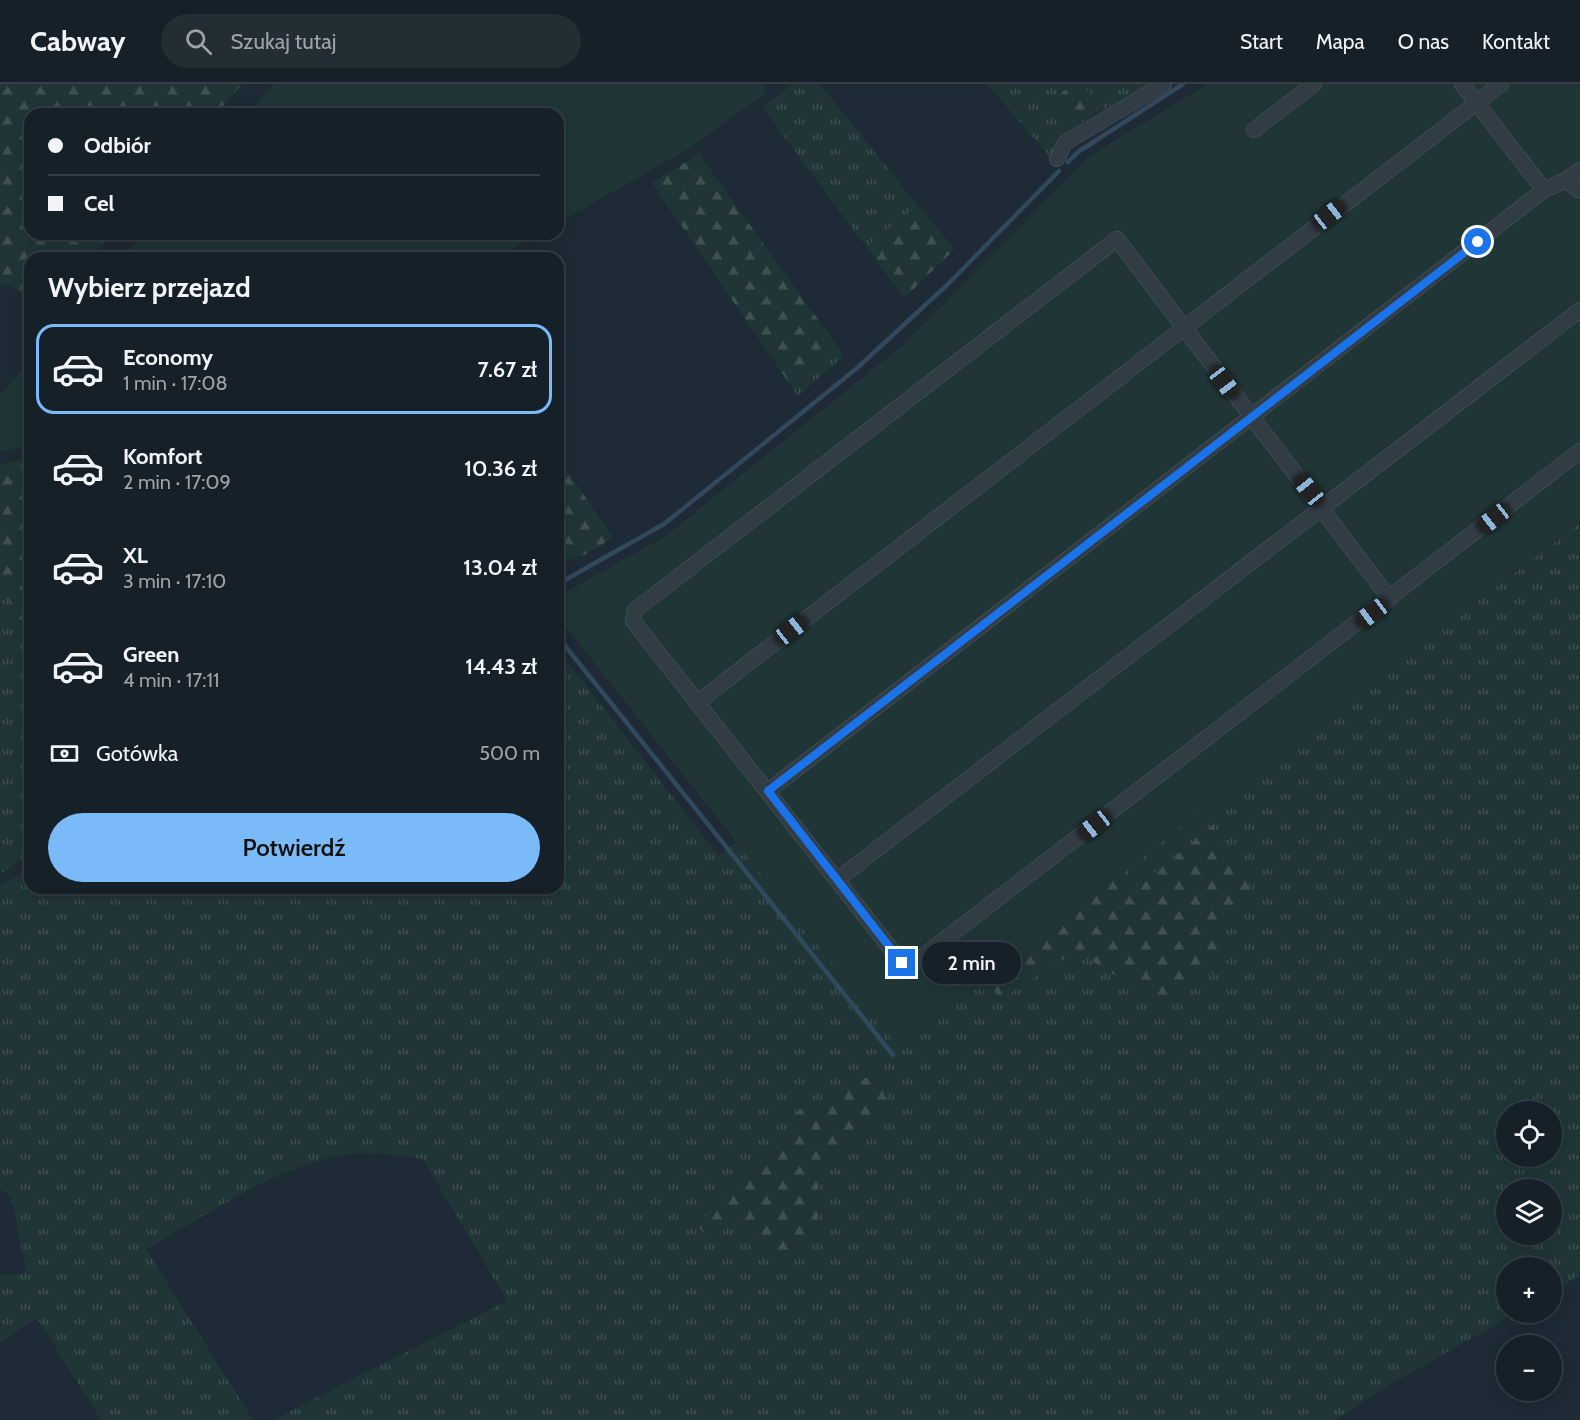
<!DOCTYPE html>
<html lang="pl">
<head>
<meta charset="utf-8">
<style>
  :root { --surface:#162028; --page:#232d34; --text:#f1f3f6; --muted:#9ea3a8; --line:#353e45; --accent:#7bbaf8 }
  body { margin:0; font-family:Cabin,sans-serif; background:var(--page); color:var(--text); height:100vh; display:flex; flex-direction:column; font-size:22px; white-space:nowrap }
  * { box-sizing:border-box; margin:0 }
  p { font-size:20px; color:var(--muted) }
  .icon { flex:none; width:33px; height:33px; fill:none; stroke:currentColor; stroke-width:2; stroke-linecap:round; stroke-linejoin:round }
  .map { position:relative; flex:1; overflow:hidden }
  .drawer { position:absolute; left:24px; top:168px; width:540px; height:642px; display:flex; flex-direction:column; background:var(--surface); border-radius:18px; box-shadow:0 3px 15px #0003,0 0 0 2px var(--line) }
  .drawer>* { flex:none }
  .banner { position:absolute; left:24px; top:24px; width:540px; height:132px; border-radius:18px; box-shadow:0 3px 15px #0003,0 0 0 2px var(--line); display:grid; align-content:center; height:132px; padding:0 24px; background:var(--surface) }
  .tools { position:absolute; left:1496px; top:1017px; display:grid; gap:12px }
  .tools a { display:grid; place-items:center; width:66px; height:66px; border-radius:50%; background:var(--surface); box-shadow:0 3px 15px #0003,0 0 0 2px var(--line); font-size:30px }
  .end { position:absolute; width:27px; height:27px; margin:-14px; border:8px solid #1a73e8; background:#fff; box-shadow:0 0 0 3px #fff }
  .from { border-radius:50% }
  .bubble { position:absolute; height:42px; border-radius:21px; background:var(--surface); box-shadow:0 3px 15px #0003,0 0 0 2px var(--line); font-size:20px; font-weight:600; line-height:42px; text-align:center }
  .car { position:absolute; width:18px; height:36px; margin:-18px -9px; border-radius:8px; box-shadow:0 0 4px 2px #0007; background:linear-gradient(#222 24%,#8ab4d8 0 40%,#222 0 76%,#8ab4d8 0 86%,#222 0) }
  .banner b { display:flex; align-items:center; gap:21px; height:57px; font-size:22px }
  .banner b+b { border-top:2px solid var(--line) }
  .banner i { width:15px; height:15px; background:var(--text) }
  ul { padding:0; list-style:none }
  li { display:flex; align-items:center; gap:18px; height:90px; margin:0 12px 9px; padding:0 12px; border:3px solid transparent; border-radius:18px }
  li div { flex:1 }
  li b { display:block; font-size:22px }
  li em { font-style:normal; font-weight:600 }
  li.on { border-color:var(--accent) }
  li>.icon { width:54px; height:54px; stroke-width:1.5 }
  h2 { padding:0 24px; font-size:27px; line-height:72px }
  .pay { display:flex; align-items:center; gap:15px; height:66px; padding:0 24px; font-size:22px }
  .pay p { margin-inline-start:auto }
  .primary-button { display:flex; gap:12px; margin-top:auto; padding:12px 24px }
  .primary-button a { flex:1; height:69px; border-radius:36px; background:var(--accent); color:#111; font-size:24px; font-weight:600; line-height:69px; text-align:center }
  header { display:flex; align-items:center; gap:36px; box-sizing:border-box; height:84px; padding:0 30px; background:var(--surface); border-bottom:2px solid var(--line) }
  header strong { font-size:28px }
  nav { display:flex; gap:33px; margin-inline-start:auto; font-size:21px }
  .search { width:420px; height:54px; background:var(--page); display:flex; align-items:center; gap:15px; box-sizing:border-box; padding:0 21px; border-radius:33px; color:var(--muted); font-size:22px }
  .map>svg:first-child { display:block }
  .grass { fill:url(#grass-tufts); fill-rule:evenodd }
  .forest { fill:url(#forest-firs) }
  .garden { fill:#203636 }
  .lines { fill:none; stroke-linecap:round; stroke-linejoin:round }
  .stream { stroke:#31495c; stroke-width:4.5 }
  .minor-casing { stroke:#4f5a64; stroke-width:16 }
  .minor { stroke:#323c45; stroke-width:15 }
  .route { stroke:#1a73e8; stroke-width:8 }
</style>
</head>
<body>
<header>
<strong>Cabway</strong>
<div class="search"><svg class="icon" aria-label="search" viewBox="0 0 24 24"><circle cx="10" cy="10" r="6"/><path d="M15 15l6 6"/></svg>Szukaj tutaj</div>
<nav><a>Start</a><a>Mapa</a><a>O nas</a><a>Kontakt</a></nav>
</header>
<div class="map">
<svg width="1580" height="1336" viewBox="0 0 1580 1336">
  <defs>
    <pattern id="grass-tufts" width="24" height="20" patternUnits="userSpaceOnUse" patternTransform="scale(1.5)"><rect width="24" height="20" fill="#203636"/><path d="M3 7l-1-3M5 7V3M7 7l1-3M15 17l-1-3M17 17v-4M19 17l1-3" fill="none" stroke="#3e5151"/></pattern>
    <pattern id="forest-firs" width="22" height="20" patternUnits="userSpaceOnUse" patternTransform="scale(1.5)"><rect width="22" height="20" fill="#203636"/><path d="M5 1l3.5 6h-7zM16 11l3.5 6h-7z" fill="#3e5151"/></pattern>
  </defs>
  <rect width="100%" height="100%" fill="#1e2a35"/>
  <path class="grass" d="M793,0h27l98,122 -52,41 -103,-139z
    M987,0h87l-12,8 -3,18 34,4 -34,27 -8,17z
    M1081,0h68l-44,25z
    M832,255l12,17 -46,40 -9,-13z
    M30,374v26l-17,3 -9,-24z
    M1580,439v752l-29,17v-24h-45v44l10,1 -132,75 -48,32h-1063l234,-119 -84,-142c-18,-2 -37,-6 -55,-6 -72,-1 -160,62 -222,96l107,171h-152l-64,-102 -37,24v-67l27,-2 -16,-76 -11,-8v-304l30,-18v21h528v-238l161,206 17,-14 161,202 87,-65 16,20 76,-49 68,43 -6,-105 -14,-17zM1506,1028h45v44h-45zM1506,1106h45v44h-45z
    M0,480l30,119v172l-30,19z"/>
  <path class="forest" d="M0,0h242l-26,30h-186v120h81l-21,24h-60v44l-18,-16 -12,-2z
    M1074,0h7l24,25 -12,5 -34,-4 3,-18z
    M699,70l133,185 -43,44 -137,-200z
    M918,122l37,43 -51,49 -38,-51z
    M558,373l55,81 -27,16 -28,10z
    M4,379l9,23 17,-2 -1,200 -29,-120v-99z
    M1213,741l38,65 -37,48 12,23 -52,41 -30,-9 -68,-42 -76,48 -16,-20 140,-108 14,16z
    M882,986l9,18 -18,39 -56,40 1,54 -33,34 -45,-37 -29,21 -15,-14 93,-83 7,-30z"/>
  <path class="garden" d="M274,0h493l-3,2v8l-74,54 -132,75v-109h-310z
    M1208,0h372v439l-683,522 -339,-428v-21l108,-60 238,-192 187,-189z
    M142,150h396l-42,24 -12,-3 -3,3h-360z
    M30,277v85l-30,5v-56z"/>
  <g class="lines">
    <path class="stream" d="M1068,78l10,-10 105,-68
      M558,500l106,-60 192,-155 91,-84 112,-114
      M558,553l335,418"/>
    <g class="minor-casing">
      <path id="minor" d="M1462,0l82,106 22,-10 14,11
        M1254,46l60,-46
        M1057,75l8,-16 99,-59
        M1566,96l14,-10
        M1390,515l-273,-360 -482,371 -2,11 269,342 8,3 670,-515
        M698,618l803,-618
        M768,707l776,-601
        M838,795l742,-569"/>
    </g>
    <use href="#minor" class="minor"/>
  </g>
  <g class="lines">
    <path class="route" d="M902,879l-134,-172 710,-549"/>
  </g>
</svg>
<div class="tools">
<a><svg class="icon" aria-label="locate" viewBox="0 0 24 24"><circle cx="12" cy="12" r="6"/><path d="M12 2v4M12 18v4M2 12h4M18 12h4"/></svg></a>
<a><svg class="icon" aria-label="layers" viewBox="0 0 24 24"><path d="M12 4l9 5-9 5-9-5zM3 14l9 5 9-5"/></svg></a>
<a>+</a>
<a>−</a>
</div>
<i class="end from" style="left:1478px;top:158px"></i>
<i class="end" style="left:902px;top:879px"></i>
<div class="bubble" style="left:922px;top:858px;width:99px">2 min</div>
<i class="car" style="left:1329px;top:131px;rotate:52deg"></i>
<i class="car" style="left:1224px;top:298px;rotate:143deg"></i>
<i class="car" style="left:1309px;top:406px;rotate:321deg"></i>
<i class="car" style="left:1494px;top:434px;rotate:232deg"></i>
<i class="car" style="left:1372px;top:529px;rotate:233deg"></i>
<i class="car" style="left:791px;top:546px;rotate:52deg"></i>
<i class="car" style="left:1095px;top:741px;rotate:232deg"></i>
<div class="banner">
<b><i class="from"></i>Odbiór</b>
<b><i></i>Cel</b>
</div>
<section class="drawer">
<h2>Wybierz przejazd</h2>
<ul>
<li class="on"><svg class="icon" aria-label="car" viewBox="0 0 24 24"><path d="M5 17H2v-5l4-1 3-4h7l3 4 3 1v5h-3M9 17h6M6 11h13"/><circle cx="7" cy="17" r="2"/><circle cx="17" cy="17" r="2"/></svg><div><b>Economy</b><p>1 min · 17:08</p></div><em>7.67 zł</em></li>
<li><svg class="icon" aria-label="car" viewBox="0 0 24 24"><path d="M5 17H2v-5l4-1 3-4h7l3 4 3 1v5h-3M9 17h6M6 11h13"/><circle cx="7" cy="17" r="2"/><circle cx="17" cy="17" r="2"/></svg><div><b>Komfort</b><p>2 min · 17:09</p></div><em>10.36 zł</em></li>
<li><svg class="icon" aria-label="car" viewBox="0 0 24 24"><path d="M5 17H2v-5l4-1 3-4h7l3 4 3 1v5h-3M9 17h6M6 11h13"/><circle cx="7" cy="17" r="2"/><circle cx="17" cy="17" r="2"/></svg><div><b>XL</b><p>3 min · 17:10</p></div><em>13.04 zł</em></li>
<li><svg class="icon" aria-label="car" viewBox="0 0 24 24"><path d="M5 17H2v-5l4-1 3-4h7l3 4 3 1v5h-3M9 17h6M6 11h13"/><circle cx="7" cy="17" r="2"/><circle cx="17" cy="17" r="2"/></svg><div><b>Green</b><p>4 min · 17:11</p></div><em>14.43 zł</em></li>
</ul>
<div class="pay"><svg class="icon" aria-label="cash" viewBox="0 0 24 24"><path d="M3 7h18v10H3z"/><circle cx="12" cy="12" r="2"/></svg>Gotówka<p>500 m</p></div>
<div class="primary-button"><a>Potwierdź</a></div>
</section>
</div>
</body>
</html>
